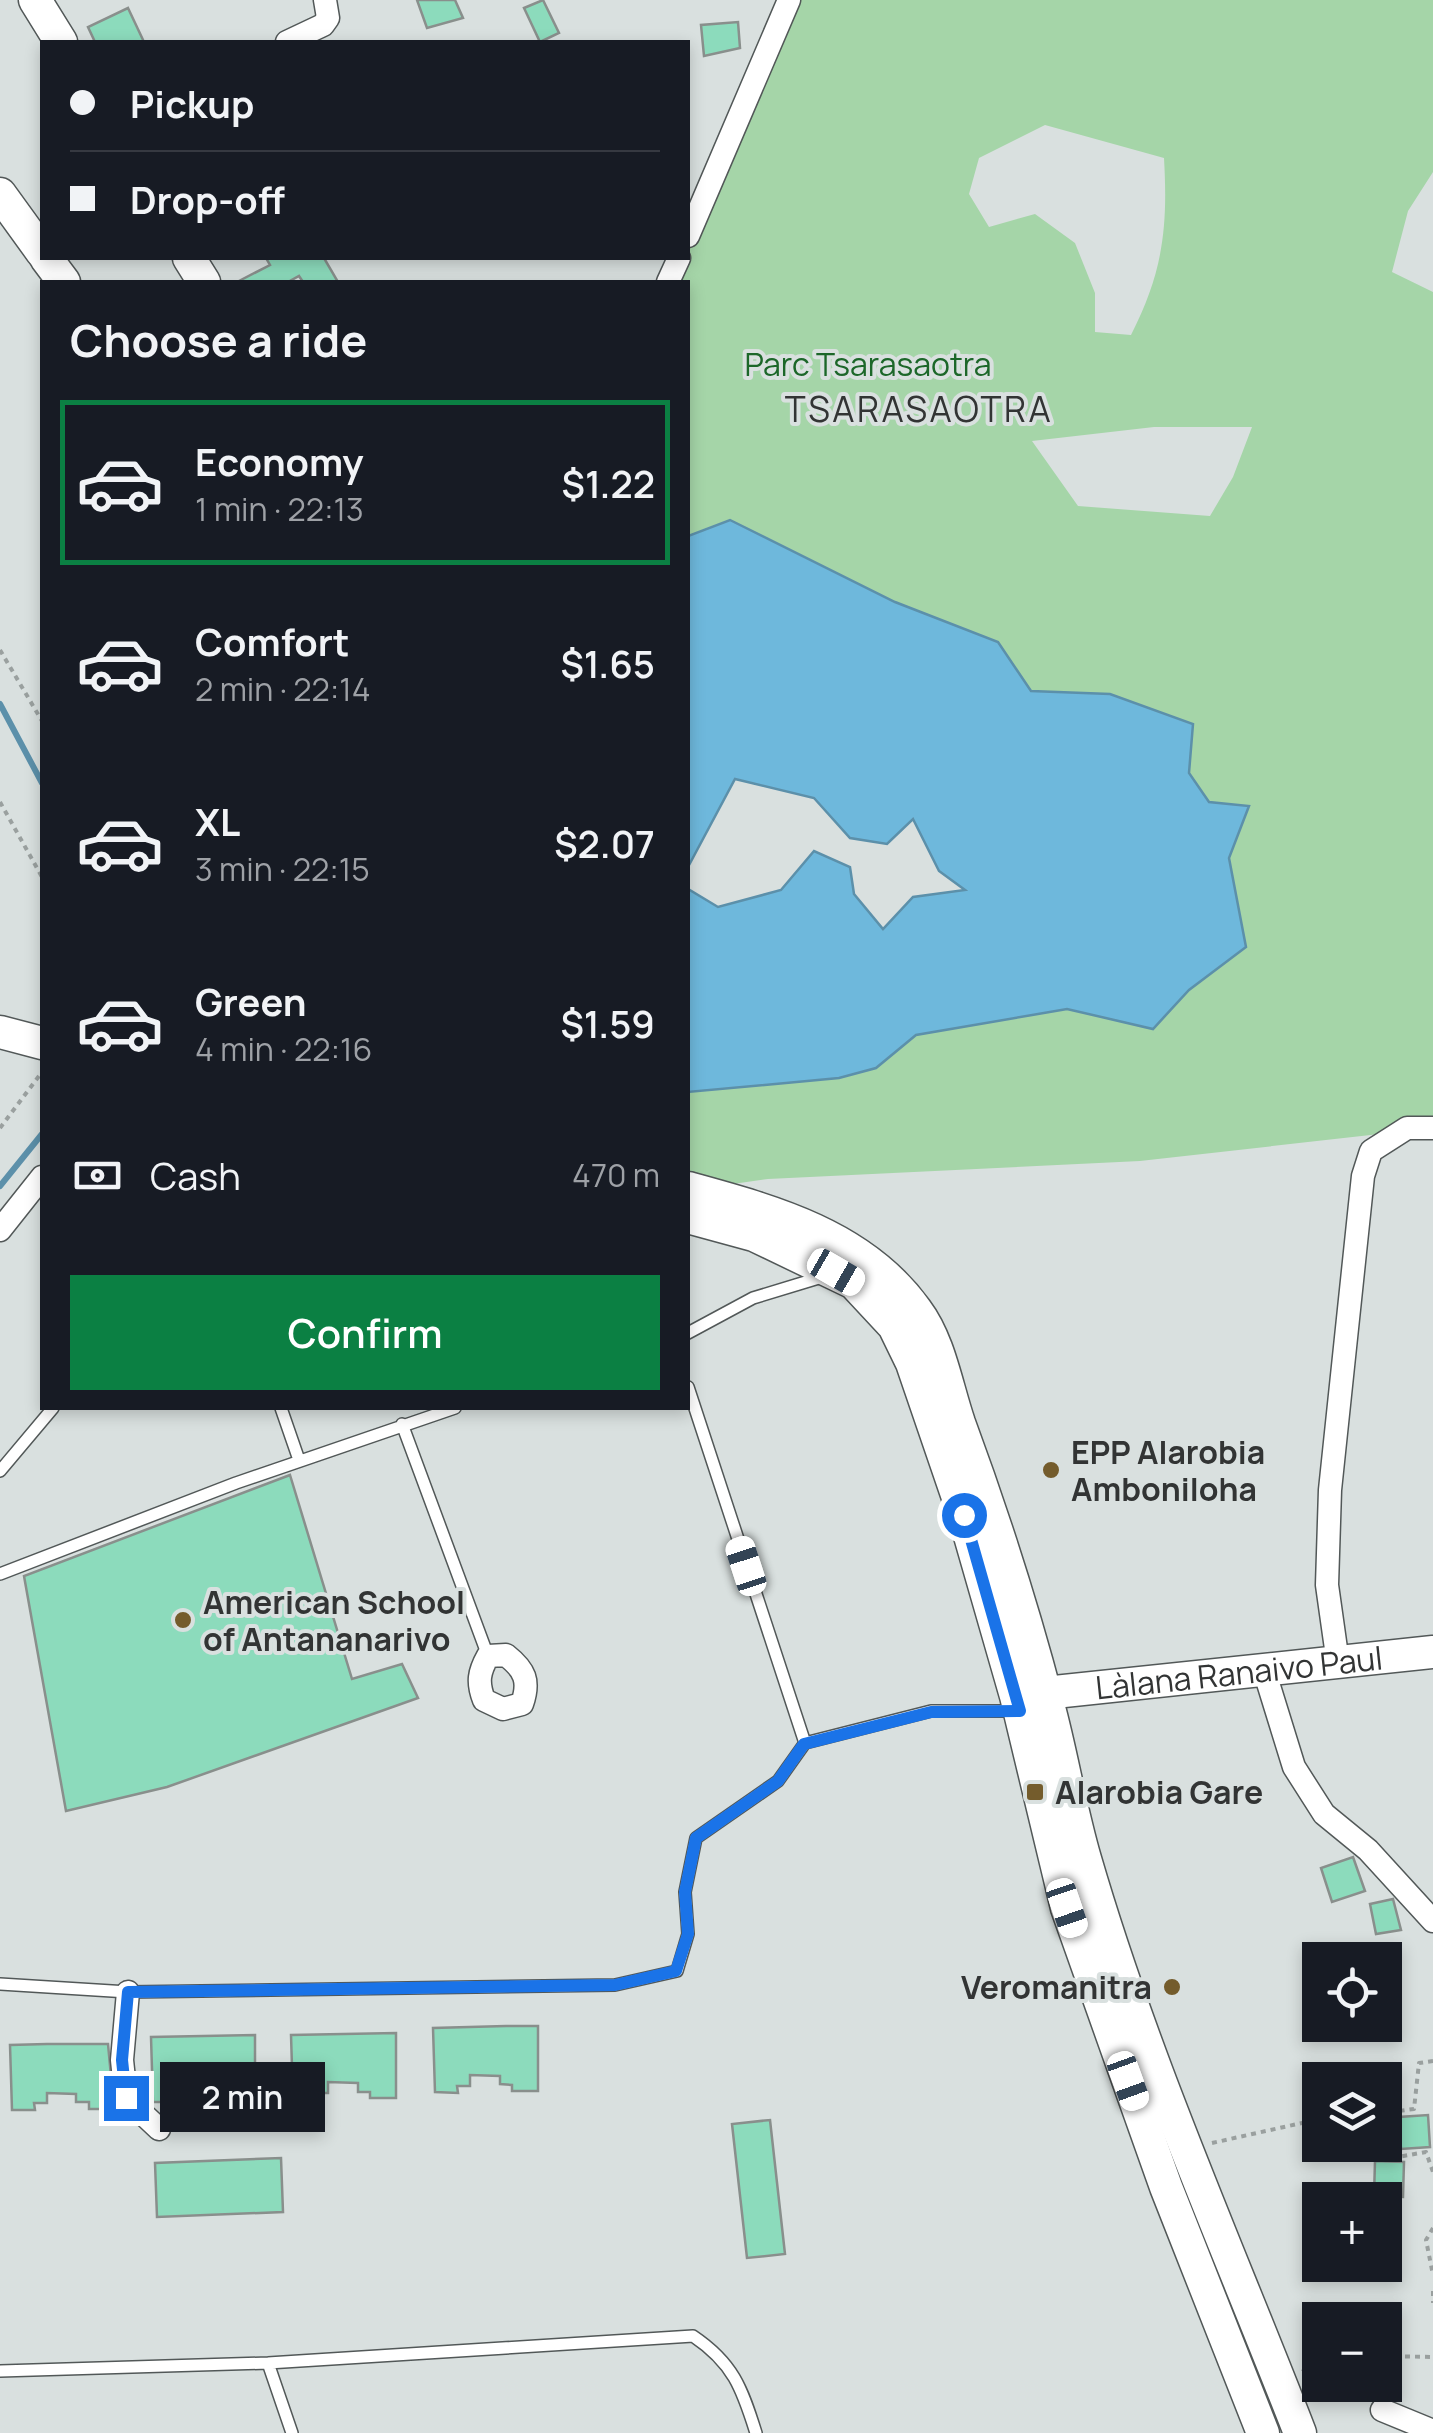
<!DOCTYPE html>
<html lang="en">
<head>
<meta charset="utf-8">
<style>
  :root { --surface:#171b24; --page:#242831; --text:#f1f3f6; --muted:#9ea1a6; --line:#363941; --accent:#0b8043 }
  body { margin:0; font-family:Manrope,sans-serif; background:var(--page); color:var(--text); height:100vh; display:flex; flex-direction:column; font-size:38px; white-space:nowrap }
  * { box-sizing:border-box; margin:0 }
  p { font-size:32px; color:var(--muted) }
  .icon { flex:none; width:55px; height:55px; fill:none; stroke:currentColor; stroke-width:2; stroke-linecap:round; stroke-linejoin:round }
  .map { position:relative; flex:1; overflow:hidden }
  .drawer { position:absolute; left:40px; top:280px; width:650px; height:1130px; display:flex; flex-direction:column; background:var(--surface); border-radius:0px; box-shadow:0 5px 15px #0003 }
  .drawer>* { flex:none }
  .banner { position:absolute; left:40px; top:40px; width:650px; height:220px; border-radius:0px; box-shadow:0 5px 15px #0003; display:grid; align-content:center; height:220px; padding:0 30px; background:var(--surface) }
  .fabs { position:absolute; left:1302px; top:1942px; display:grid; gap:20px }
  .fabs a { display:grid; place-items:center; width:100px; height:100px; border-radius:0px; background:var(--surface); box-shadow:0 5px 15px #0003; font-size:50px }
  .end { position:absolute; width:45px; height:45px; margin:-22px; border:12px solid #1a73e8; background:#fff; box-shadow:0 0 0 5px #fff }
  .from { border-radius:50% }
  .bubble { position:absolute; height:70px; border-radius:0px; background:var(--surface); box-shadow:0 5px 15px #0003; font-size:32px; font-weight:600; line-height:70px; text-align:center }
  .car { position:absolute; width:30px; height:60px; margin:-30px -15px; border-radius:12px; box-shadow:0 0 8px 2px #0007; background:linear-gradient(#fff 24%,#345 0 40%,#fff 0 76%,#345 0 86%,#fff 0) }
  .banner b { display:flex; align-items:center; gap:35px; height:95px; font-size:38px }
  .banner b+b { border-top:2px solid var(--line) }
  .banner i { width:25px; height:25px; background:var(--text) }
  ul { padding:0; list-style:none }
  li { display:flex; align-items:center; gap:30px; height:165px; margin:0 20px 15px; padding:0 10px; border:5px solid transparent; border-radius:0px }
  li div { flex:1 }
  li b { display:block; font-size:38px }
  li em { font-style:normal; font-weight:600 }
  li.selected { border-color:var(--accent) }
  li>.icon { width:90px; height:90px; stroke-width:1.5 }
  h2 { padding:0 30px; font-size:45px; line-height:120px }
  .pay { display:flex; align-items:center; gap:25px; height:110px; padding:0 30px; font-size:38px }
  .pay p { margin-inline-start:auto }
  .cta { display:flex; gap:20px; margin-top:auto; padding:20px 30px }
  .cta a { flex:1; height:115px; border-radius:0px; background:var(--accent); color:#fff; font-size:40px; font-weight:600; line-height:115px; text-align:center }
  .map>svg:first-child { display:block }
  .green { fill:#a5d5a8; fill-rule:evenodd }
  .water { fill:#6eb8dc; stroke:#5c90aa; stroke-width:2.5 }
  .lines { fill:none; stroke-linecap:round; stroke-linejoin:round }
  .stream { stroke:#5c90aa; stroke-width:6 }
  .building { fill:#8cdbbc; stroke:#898f8c; stroke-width:2.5 }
  .lane-casing { stroke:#525858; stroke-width:14 }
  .street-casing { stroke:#525858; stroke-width:25 }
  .secondary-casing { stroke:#525858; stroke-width:35 }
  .path { stroke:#9aa09f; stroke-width:4; stroke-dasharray:5 5; stroke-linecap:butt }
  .lane { stroke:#fff; stroke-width:11 }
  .street { stroke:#fff; stroke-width:22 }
  .secondary { stroke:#fff; stroke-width:32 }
  .route { stroke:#1a73e8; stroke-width:12 }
  .poi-dot { fill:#745c2c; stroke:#d9e0df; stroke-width:4 }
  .labels { text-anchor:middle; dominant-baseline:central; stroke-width:8; stroke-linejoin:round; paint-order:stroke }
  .park-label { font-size:32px; fill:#1c6729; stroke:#d9e0df }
  .poi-label { font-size:32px; font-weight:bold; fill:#323434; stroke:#d9e0df; text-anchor:start }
  .street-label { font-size:32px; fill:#323434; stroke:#d9e0df }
  .neighbourhood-label { font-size:35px; letter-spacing:2.5px; fill:#323434; stroke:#d9e0df }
</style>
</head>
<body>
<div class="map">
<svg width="1433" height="2433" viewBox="0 0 1433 2433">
  <rect width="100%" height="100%" fill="#d9e0df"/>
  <path class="green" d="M792,0h641v172l-25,39 -16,61 41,20v836l-293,33 -372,18 -63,9 -17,-3v-93l151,-14 37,-10 39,-33 152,-26 86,20 36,-39 57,-43 -17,-89 20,-52 -40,-4 -20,-29 3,-49 -82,-30 -79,-3 -33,-49 -103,-40 -164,-82 -43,16v-254h-19l19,-24v-19zM1045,125l119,33c4,70 -1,114 -33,177l-36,-3v-39l-20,-50 -40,-29 -46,13 -20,-33 10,-36zM1154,427h98l-19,50 -23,39 -132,-10 -46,-65z"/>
  <path class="water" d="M730,520l165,82 103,40 33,49 79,3 83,30 -4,49 20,29 40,4 -20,52 17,89 -57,43 -36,39 -86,-20 -151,26 -40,33 -37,10 -151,14v-203l30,18 63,-17 33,-39 36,16 4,27 29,35 30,-32 52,-7 -26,-19 -26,-52 -26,25 -37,-6 -36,-40 -79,-19 -47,88v-331z"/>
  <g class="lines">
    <path class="stream" d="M0,704l42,79
      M0,1186l42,-52"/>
  </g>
  <path class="building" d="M417,0h38l8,18 -36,10z
    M543,0l16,33 -19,9 -16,-34z
    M128,8l16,34h-49l-7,-15z
    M738,22l2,26 -36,8 -3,-31z
    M266,258h58l14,24h-35l-4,-6 -11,6h-51l33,-17z
    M290,1475l62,204 50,-15 16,34 -251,89 -101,24 -42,-235z
    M1353,1857l12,34 -33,11 -11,-34z
    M1393,1899l8,31 -25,4 -6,-30z
    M506,2026h32v65h-26v-6l-12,-1v-8l-30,-1v11h-13l1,7 -23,-1 -2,-64z
    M396,2033v65h-26v-6h-12v-9l-30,-1v11h-13l1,7 -23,-1 -2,-64z
    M255,2035v65l-25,1v-7h-12l-1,-8 -29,-1v10h-13l1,7h-23l-2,-65z
    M47,2044h61l6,65h-25v-7h-13v-8l-29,-1v10h-13l1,7h-23l-2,-65z
    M1428,2115l2,32 -29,2 -2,-32z
    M770,2120l15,134 -38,4 -15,-134z
    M281,2158l2,54 -126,5 -2,-54z
    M1375,2161l29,1 -1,35 -29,-1z"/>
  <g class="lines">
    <g class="lane-casing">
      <path id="lane" d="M688,1333l65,-35 69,-21
        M688,1387l117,356 126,-32h86
        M281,1408l18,52
        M402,1424l86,232
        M0,1471l53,-63
        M0,1574l236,-91 219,-75
        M0,1984l128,8 487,-7 62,-14 11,-37 -3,-42 11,-54 82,-57 27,-38
        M268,2363l24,70
        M0,2371l268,-8 425,-27c40,27 49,52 63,97"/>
    </g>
    <g class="street-casing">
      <path id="street" d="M287,42l36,-17 5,-7 -3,-18
        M688,236l101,-236
        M668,282l11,-24
        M0,1230l42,-53
        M506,1655c19,15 24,26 16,49l-19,5 -19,-9c-7,-18 -5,-28 4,-44z
        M1338,1663l-11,-78 3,-95 33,-314 8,-25 36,-23h26
        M1264,1670l30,97 30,47 44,36 65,71
        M128,1992l-6,68 4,38 33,31
        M1382,2410l51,21"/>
    </g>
    <g class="secondary-casing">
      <g id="secondary">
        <path d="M35,0l26,42"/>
        <path d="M0,194l42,58"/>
        <path d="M46,258l18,24"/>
        <path d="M189,258l15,24"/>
        <path d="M0,1032l42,11"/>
        <path d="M688,1188c84,23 174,47 228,122 24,32 30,75 43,113 34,92 64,186 89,281 14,51 22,104 37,155 57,196 141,384 215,574"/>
        <path d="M688,1217l66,18 100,48 40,43 18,37 52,152 52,181 51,212 99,279 97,246"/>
        <path id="s1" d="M1045,1693l388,-41"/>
      </g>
    </g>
    <path class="path" d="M0,650l42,71
      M0,802l42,75
      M0,1128l42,-56
      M1433,2061l-14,2 -5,46 -23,3 1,46 34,-6 7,20
      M1212,2143l108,-24
      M1433,2228l-7,12 7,35
      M1433,2291v12
      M1385,2356l48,1
      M1302,2369l7,3 11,-6"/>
    <use href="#lane" class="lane"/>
    <use href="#street" class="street"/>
    <use href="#secondary" class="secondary"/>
  </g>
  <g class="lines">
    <path class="route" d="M126,2098l-4,-38 6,-68 487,-7 61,-14 12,-37 -3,-42 11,-54 82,-57 26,-37 127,-32 89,-1 -56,-196"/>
  </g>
  <g class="poi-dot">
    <circle cx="1051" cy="1470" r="10"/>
    <circle cx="183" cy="1620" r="10"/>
    <rect x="1025" y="1782" width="20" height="20" rx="5"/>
    <circle cx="1172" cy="1987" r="10"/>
  </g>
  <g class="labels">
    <g class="park-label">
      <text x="868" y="364">Parc Tsarasaotra</text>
    </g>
    <g class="poi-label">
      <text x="1071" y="1452">EPP Alarobia<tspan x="1071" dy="37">Amboniloha</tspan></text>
      <text x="203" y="1602">American School<tspan x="203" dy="37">of Antananarivo</tspan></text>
      <text x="1055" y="1792">Alarobia Gare</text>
      <text x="1152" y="1987" text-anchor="end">Veromanitra</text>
    </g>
    <g class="street-label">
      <text stroke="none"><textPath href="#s1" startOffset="195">Làlana Ranaivo Paul</textPath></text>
    </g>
    <g class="neighbourhood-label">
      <text x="919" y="409">TSARASAOTRA</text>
    </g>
  </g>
</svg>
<div class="fabs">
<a><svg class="icon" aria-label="locate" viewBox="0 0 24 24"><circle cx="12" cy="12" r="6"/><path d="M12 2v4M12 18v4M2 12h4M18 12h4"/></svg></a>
<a><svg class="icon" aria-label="layers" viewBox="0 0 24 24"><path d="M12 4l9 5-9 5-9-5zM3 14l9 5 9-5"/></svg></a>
<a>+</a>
<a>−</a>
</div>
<i class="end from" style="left:964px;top:1515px"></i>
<i class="end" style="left:126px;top:2098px"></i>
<div class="bubble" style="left:160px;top:2062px;width:165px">2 min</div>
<i class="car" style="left:836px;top:1272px;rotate:120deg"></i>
<i class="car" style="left:746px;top:1566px;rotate:342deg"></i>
<i class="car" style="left:1067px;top:1908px;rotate:161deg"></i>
<i class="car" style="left:1128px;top:2081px;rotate:160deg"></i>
<div class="banner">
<b><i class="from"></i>Pickup</b>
<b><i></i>Drop-off</b>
</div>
<section class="drawer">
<h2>Choose a ride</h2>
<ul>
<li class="selected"><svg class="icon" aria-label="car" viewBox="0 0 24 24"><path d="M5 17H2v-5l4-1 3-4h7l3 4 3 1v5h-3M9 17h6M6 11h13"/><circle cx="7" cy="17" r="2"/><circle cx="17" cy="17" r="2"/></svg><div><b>Economy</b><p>1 min · 22:13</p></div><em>$1.22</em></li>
<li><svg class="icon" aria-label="car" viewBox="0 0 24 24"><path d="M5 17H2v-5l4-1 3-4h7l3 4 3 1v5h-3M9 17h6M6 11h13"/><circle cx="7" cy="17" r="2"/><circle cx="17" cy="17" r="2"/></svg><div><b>Comfort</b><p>2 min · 22:14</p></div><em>$1.65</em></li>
<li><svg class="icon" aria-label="car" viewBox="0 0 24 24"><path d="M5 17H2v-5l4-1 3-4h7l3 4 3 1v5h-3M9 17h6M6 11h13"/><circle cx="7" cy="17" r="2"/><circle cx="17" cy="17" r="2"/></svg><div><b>XL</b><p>3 min · 22:15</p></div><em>$2.07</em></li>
<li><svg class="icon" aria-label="car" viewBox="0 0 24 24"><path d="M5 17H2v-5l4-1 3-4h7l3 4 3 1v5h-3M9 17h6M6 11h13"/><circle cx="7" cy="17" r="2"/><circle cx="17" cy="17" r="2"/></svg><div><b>Green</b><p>4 min · 22:16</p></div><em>$1.59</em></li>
</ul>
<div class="pay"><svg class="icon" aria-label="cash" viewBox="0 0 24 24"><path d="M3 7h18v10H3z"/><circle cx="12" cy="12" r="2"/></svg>Cash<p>470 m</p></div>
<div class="cta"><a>Confirm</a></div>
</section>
</div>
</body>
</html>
